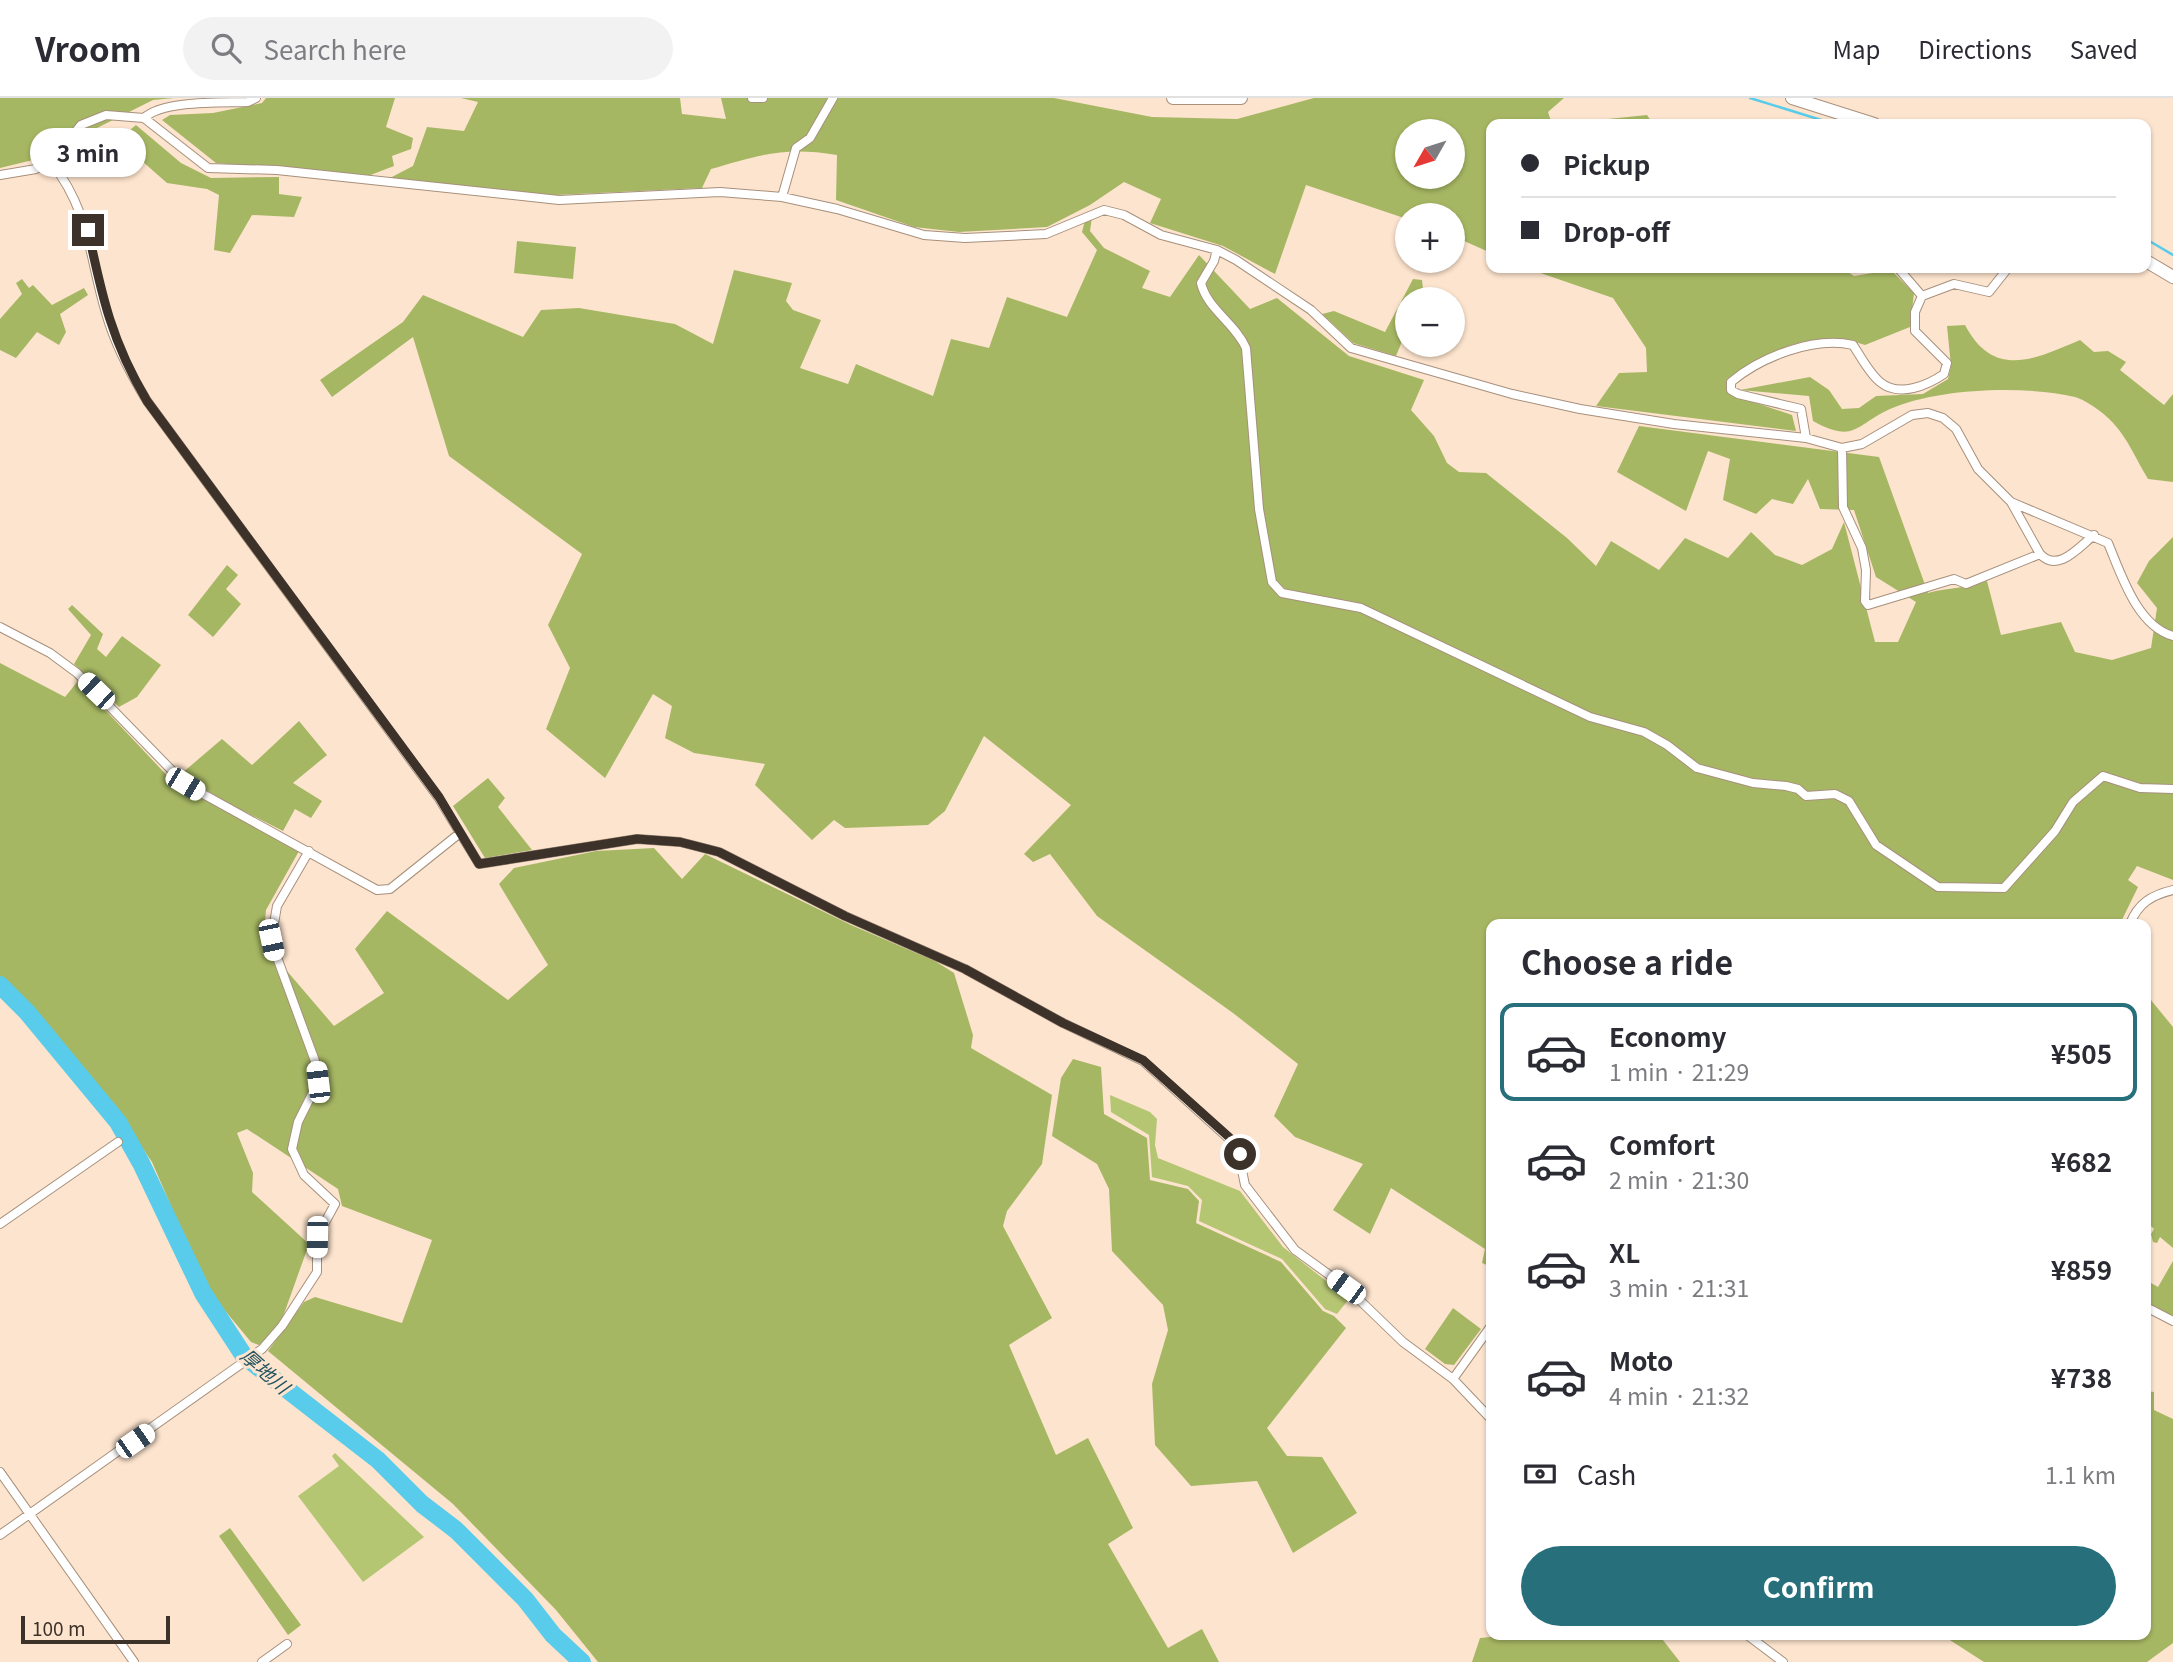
<!DOCTYPE html>
<html lang="en">
<head>
<meta charset="utf-8">
<style>
  :root { --surface:#fff; --page:#f2f2f3; --text:#2b2b33; --muted:#7c7c81; --line:#e1e1e2; --accent:#276f7b }
  body { margin:0; font-family:Georgia,"Noto Sans JP",serif; background:var(--page); color:var(--text); height:100vh; display:flex; flex-direction:column; font-size:26px; white-space:nowrap }
  * { box-sizing:border-box; margin:0 }
  p { font-size:23px; color:var(--muted) }
  .icon { flex:none; width:38px; height:38px; fill:none; stroke:currentColor; stroke-width:2; stroke-linecap:round; stroke-linejoin:round }
  .map { position:relative; flex:1; overflow:hidden }
  .drawer { position:absolute; left:1486px; top:821px; width:665px; height:721px; display:flex; flex-direction:column; background:var(--surface); border-radius:14px; box-shadow:0 2px 5px #0004 }
  .drawer>* { flex:none }
  .banner { position:absolute; left:1486px; top:21px; width:665px; height:154px; border-radius:14px; box-shadow:0 2px 5px #0004; display:grid; align-content:center; height:154px; padding:0 35px; background:var(--surface) }
  .needle { width:46px; rotate:231deg }
  .fabs { position:absolute; left:1395px; top:21px; display:grid; gap:14px }
  .fabs a { display:grid; place-items:center; width:70px; height:70px; border-radius:50%; background:var(--surface); box-shadow:0 2px 5px #0004; font-size:35px }
  .scale { position:absolute; left:21px; bottom:18px; width:149px; box-sizing:border-box; padding-left:7px; border:4px solid #3c322a; border-top:0; font-size:19px; line-height:24px; white-space:nowrap; color:#3c322a; -webkit-text-stroke:5px #fde4ce; paint-order:stroke }
  .end { position:absolute; width:32px; height:32px; margin:-16px; border:9px solid #3c322a; background:#fff; box-shadow:0 0 0 4px #fff }
  .from { border-radius:50% }
  .bubble { position:absolute; height:49px; border-radius:24px; background:var(--surface); box-shadow:0 2px 5px #0004; font-size:23px; font-weight:700; line-height:49px; text-align:center }
  .car { position:absolute; width:21px; height:42px; margin:-21px -10px; border-radius:9px; box-shadow:0 0 5px 2px #0007; background:linear-gradient(#fff 24%,#345 0 40%,#fff 0 76%,#345 0 86%,#fff 0) }
  .banner b { display:flex; align-items:center; gap:24px; height:66px; font-size:26px }
  .banner b+b { border-top:2px solid var(--line) }
  .banner i { width:18px; height:18px; background:var(--text) }
  ul { padding:0; list-style:none }
  li { display:flex; align-items:center; gap:21px; height:98px; margin:0 14px 10px; padding:0 21px; border:4px solid transparent; border-radius:14px }
  li div { flex:1 }
  li b { display:block; font-size:26px }
  li em { font-style:normal; font-weight:700 }
  li.current { border-color:var(--accent) }
  li>.icon { width:63px; height:63px; stroke-width:1.5 }
  h2 { padding:0 35px; font-size:32px; line-height:84px }
  .pay { display:flex; align-items:center; gap:18px; height:77px; padding:0 35px; font-size:26px }
  .pay p { margin-inline-start:auto }
  .button { display:flex; gap:14px; margin-top:auto; padding:14px 35px }
  .button a { flex:1; height:80px; border-radius:42px; background:var(--accent); color:#fff; font-size:28px; font-weight:700; line-height:80px; text-align:center }
  header { display:flex; align-items:center; gap:42px; box-sizing:border-box; height:98px; padding:0 35px; background:var(--surface); border-bottom:2px solid var(--line) }
  header strong { font-size:33px }
  nav { display:flex; gap:38px; margin-inline-start:auto; font-size:24px }
  .search { width:490px; height:63px; background:var(--page); display:flex; align-items:center; gap:18px; box-sizing:border-box; padding:0 24px; border-radius:38px; color:var(--muted); font-size:26px }
  .map>svg:first-child { display:block }
  .green { fill:#b5c673 }
  .forest { fill:#a6b763; fill-rule:evenodd }
  .lines { fill:none; stroke-linecap:round; stroke-linejoin:round }
  .stream { stroke:#58ccea; stroke-width:2.5 }
  .river { stroke:#58ccea; stroke-width:18 }
  .street-casing { stroke:#a7907c; stroke-width:10 }
  .primary-casing { stroke:#a7907c; stroke-width:14 }
  .street { stroke:#fff; stroke-width:8 }
  .primary { stroke:#fff; stroke-width:12 }
  .route { stroke:#3c322a; stroke-width:9 }
  .labels { text-anchor:middle; dominant-baseline:central; stroke-width:6; stroke-linejoin:round; paint-order:stroke }
  .water-label { font-size:19px; font-style:italic; fill:#235461; stroke:#fde4ce }
</style>
</head>
<body>
<header>
<strong>Vroom</strong>
<div class="search"><svg class="icon" aria-label="search" viewBox="0 0 24 24"><circle cx="10" cy="10" r="6"/><path d="M15 15l6 6"/></svg>Search here</div>
<nav><a>Map</a><a>Directions</a><a>Saved</a></nav>
</header>
<div class="map">
<svg width="2173" height="1564" viewBox="0 0 2173 1564">
  <rect width="100%" height="100%" fill="#fde4ce"/>
  <path class="green" d="M1110,997l40,17 7,7 -2,26 3,13 82,33 43,56 66,52 -12,15 -12,-5 -43,-50 -83,-38 3,-21 -14,-14 -36,-9 -3,-42 -38,-23z
    M335,1355l89,84 -61,45 -65,-86 41,-30 -7,-10z"/>
  <path class="forest" d="M0,0h174l-21,2 -62,31 -33,8 -21,20 -37,9z
    M266,0h129l-9,29 27,11 -2,11 -19,7 2,10 -26,10 -152,-13 -54,-43 8,-5 43,-2 49,-10z
    M461,0h219l2,16 44,5 -5,-21h333l98,19 85,2 77,-21h250l-16,14 4,12h-61v129l-38,-17 -1,-21h-45v4l-101,-34 -31,89 -52,-28 -73,-23 11,-24 -37,-17 -34,23 -43,22 -88,5 -45,-5 -78,-27 1,-45c-52,-9 -77,0 -126,14l-9,19 -147,7 -167,-16 25,-13 14,-39 37,4 14,-29zM1407,33h45v46h-45z
    M1647,17l6,9h-93z
    M136,27l45,38 30,15 68,-1v17l23,3 -8,20 -42,-2 -22,38 -16,-3 5,-55 -12,-6 -40,-6 -49,-43z
    M1092,119l-2,14 14,17 46,23 -8,17 28,9 29,-42 51,54 27,-11 72,58 75,24 -13,30 23,26 13,27 12,9 27,1 81,65 29,28 15,-25 48,29 26,-32 43,20 23,-26 24,23 27,10 30,-16 12,-27 31,120h23l18,-40 -40,-25 -22,-67 -34,-1 -12,-30 -15,25 -21,-5 -16,15 -33,-14 7,-41 -22,-8 -22,60 -69,-39 22,-46 240,31 49,136c21,-6 38,-4 59,-12l14,54 60,-13 14,30 37,8 39,-12 6,-40 -20,-25 12,-22 24,-24v343l-36,-14 -9,14 10,7 -18,37h-629v343l-9,-4 3,-14 -94,-61 -21,46 -37,-24 30,-46 -68,-27 -21,-21 24,-52 -65,-51 -136,-97 -47,-62 -17,8 -9,-8 47,-49 -87,-69 -39,75 -17,14 -83,3 -11,-8 -22,20 -57,-55 10,-21 -71,-11 -29,-15 7,-32 -19,-12 -48,84 -59,-49 24,-61 -22,-43 34,-71 -133,-98 -36,-119 -81,60 -12,-17 83,-58 20,-27 100,42 18,-27 38,-2 96,16 38,20 21,-74 58,13 -6,18 7,9 28,10 -21,48 48,16 8,-20 77,32 18,-57 38,9 18,-51 60,20 30,-67 -15,-18 3,-12z
    M517,143l59,6 -3,32 -59,-6z
    M1526,170h316l12,8 37,-6 23,23 -4,34 -45,18c-49,-18 -98,6 -138,34l2,15 63,21 4,16 -200,-25 23,-33 28,-1 -1,-24 -33,-50z
    M22,181l7,9 4,-3 19,20 32,-17 4,7 -28,19 6,18 -7,13 -22,-13 -21,26 -16,-8v-31l22,-25 -6,-11z
    M1413,181l9,1 1,9 -4,10h-12v30l-11,27 -43,-13 -31,-29 12,-3 51,21z
    M1965,227c29,55 70,34 115,15l14,12 14,-1 18,11 -6,8 44,35 9,-11v88l-25,-3c-11,-18 -20,-40 -34,-55 -7,-9 -28,-24 -39,-27 -51,-12 -137,-9 -185,12 -35,16 -35,35 -77,12l-4,-25 -69,-6 70,-13 19,13 13,19 17,-1 17,-12 47,-2 25,-15 3,-13 -4,-40z
    M227,467l11,10 -12,14 15,15 -28,33 -25,-22z
    M72,507l31,29 -6,15 9,8 16,-21 39,29 -24,32 -18,10 -45,-43 17,-29 -23,-26z
    M0,565l65,34 13,-16 97,103 124,67 -33,59 -3,33 71,83 50,-33 -29,-44 32,-38 121,89 40,-35 -49,-81 15,-16 82,-17 58,-3 28,31 23,-25 146,71 84,36 19,12 19,62 -2,13 81,47 -10,69 -35,47 -4,15 49,92 -43,27 47,110 32,-17 45,90 -25,16 60,104 34,-19 17,33h-621l-42,-52 -103,-106 -185,-153 36,-49 11,-5 87,26 30,-83 -90,-34 -4,-17 -91,-60 -10,4 16,40 -1,19 57,52 -29,81 -21,20 -8,-3 -44,-53 -55,-127 -30,-44 -96,-114 -26,-25z
    M299,623l28,34 -34,28 29,18 -11,17 -16,-9 -12,22 -59,-30 -43,-27 41,-35 30,26z
    M488,680l17,20 -7,9 34,43 -47,8 -32,-52z
    M2146,896l27,33v221l-13,-11 -3,6 -4,-1 -2,-8 3,-5 -8,-8z
    M1073,961l28,8 3,47 43,24 3,42 38,9 11,12 -3,22 85,39 42,49 11,5 12,12 -79,100 20,28 35,1 35,56 -64,40 -36,-72 -66,5 -36,-41 -3,-61 16,-54 -5,-25 -51,-54 -3,-62 -12,-25 -45,-28 9,-58z
    M2173,1163v57l-27,-15v-23l12,7z
    M1453,1210l28,21 -27,36 -9,-1 -20,-15z
    M2146,1293l8,1v18l19,9v224l-26,19h-163l-42,-27 204,-1z
    M230,1430l71,97 -13,10 -69,-99z
    M1513,1537h146l21,27h-208l8,-24z"/>
  <g class="lines">
    <path class="stream" d="M1750,0l84,26
      M2146,141l27,16"/>
    <path class="river" d="M0,887l27,27 91,110 23,41 62,130 41,63 134,104 44,44 34,26 69,69 28,36 29,27"/>
    <g class="street-casing">
      <path id="street" d="M752,0h11
        M144,20c19,-18 78,-15 104,-16l8,-4
        M51,64c39,49 38,95 55,151 9,32 24,60 41,88l291,396 41,67 158,-25 43,3 39,10 126,64 120,53 98,54 80,38 94,85 8,39 50,65 51,37 57,55 50,37 38,40
        M0,77l36,-6 15,-7 30,-37 25,-10 38,3 64,50 69,2 282,30 161,-8 62,5 55,12 87,26 41,3 81,-4 58,-24 20,5 37,20 56,15 19,10 75,50 40,38 161,46 68,15 94,15 132,14 36,10 20,-4 50,-29 16,-2 15,5 13,11 22,40 33,33 97,41c13,31 29,83 65,93
        M782,99l14,-49 14,-10 23,-40
        M1217,152l-3,11 -13,22c6,26 34,40 45,65l13,161 13,73 10,11 79,15 229,109 54,15 23,13 30,23 56,15 33,3 12,3 8,7 29,-2 14,7 27,44 62,42 66,1 51,-57 18,-29 30,-26 37,12 33,1
        M1898,170l24,28
        M1806,340l-5,-29 -63,-15 -7,-4v-8c30,-25 83,-46 122,-37 8,12 16,28 27,37 19,16 48,3 64,-8l3,-11 -32,-32v-19l7,-16 32,-12 35,8 19,-24
        M1842,350l1,59 19,41 4,22 -1,31 3,4 86,-26 12,5 74,-30c18,19 38,-6 54,-19
        M2011,404l29,52
        M0,529l50,26 27,20 108,111 192,106 13,-1 70,-56
        M2130,826c8,-21 22,-29 43,-34
        M0,1126l118,-82
        M2146,1209l27,14
        M1453,1281l38,-53
        M0,1374l134,190
        M0,1437l262,-186 20,-23 35,-54v-35l18,-33 -31,-29 -12,-26 6,-27 20,-40 -3,-21 -44,-120 6,-35 32,-55
        M1746,1536l37,28
        M262,1564l25,-18"/>
    </g>
    <g class="primary-casing">
      <path id="primary" d="M1173,0h68
        M1792,0l82,26
        M2146,163l27,16"/>
    </g>
    <use href="#street" class="street"/>
    <use href="#primary" class="primary"/>
  </g>
  <g class="lines">
    <path class="route" d="M88,132c14,67 24,112 59,171l292,396 40,67 158,-25 43,3 39,10 126,64 120,53 98,54 80,37 87,78 10,16"/>
  </g>
  <g class="labels">
    <g class="water-label">
      <text transform="translate(266 1272) rotate(41)">厚地川</text>
    </g>
  </g>
</svg>
<div class="fabs">
<a><svg class="needle" viewBox="-14 -14 28 28"><path d="M0-13l5 13h-10z" fill="#e53935"/><path d="M0 13l5-13h-10z" fill="#7c7c81"/></svg></a>
<a>+</a>
<a>−</a>
</div>
<div class="scale">100 m</div>
<i class="end from" style="left:1240px;top:1056px"></i>
<i class="end" style="left:88px;top:132px"></i>
<div class="bubble" style="left:30px;top:30px;width:116px">3 min</div>
<i class="car" style="left:96px;top:593px;rotate:314deg"></i>
<i class="car" style="left:185px;top:686px;rotate:121deg"></i>
<i class="car" style="left:271px;top:842px;rotate:168deg"></i>
<i class="car" style="left:318px;top:984px;rotate:353deg"></i>
<i class="car" style="left:317px;top:1139px;rotate:181deg"></i>
<i class="car" style="left:1346px;top:1189px;rotate:306deg"></i>
<i class="car" style="left:135px;top:1343px;rotate:55deg"></i>
<div class="banner">
<b><i class="from"></i>Pickup</b>
<b><i></i>Drop-off</b>
</div>
<section class="drawer">
<h2>Choose a ride</h2>
<ul>
<li class="current"><svg class="icon" aria-label="car" viewBox="0 0 24 24"><path d="M5 17H2v-5l4-1 3-4h7l3 4 3 1v5h-3M9 17h6M6 11h13"/><circle cx="7" cy="17" r="2"/><circle cx="17" cy="17" r="2"/></svg><div><b>Economy</b><p>1 min · 21:29</p></div><em>¥505</em></li>
<li><svg class="icon" aria-label="car" viewBox="0 0 24 24"><path d="M5 17H2v-5l4-1 3-4h7l3 4 3 1v5h-3M9 17h6M6 11h13"/><circle cx="7" cy="17" r="2"/><circle cx="17" cy="17" r="2"/></svg><div><b>Comfort</b><p>2 min · 21:30</p></div><em>¥682</em></li>
<li><svg class="icon" aria-label="car" viewBox="0 0 24 24"><path d="M5 17H2v-5l4-1 3-4h7l3 4 3 1v5h-3M9 17h6M6 11h13"/><circle cx="7" cy="17" r="2"/><circle cx="17" cy="17" r="2"/></svg><div><b>XL</b><p>3 min · 21:31</p></div><em>¥859</em></li>
<li><svg class="icon" aria-label="car" viewBox="0 0 24 24"><path d="M5 17H2v-5l4-1 3-4h7l3 4 3 1v5h-3M9 17h6M6 11h13"/><circle cx="7" cy="17" r="2"/><circle cx="17" cy="17" r="2"/></svg><div><b>Moto</b><p>4 min · 21:32</p></div><em>¥738</em></li>
</ul>
<div class="pay"><svg class="icon" aria-label="cash" viewBox="0 0 24 24"><path d="M3 7h18v10H3z"/><circle cx="12" cy="12" r="2"/></svg>Cash<p>1.1 km</p></div>
<div class="button"><a>Confirm</a></div>
</section>
</div>
</body>
</html>
